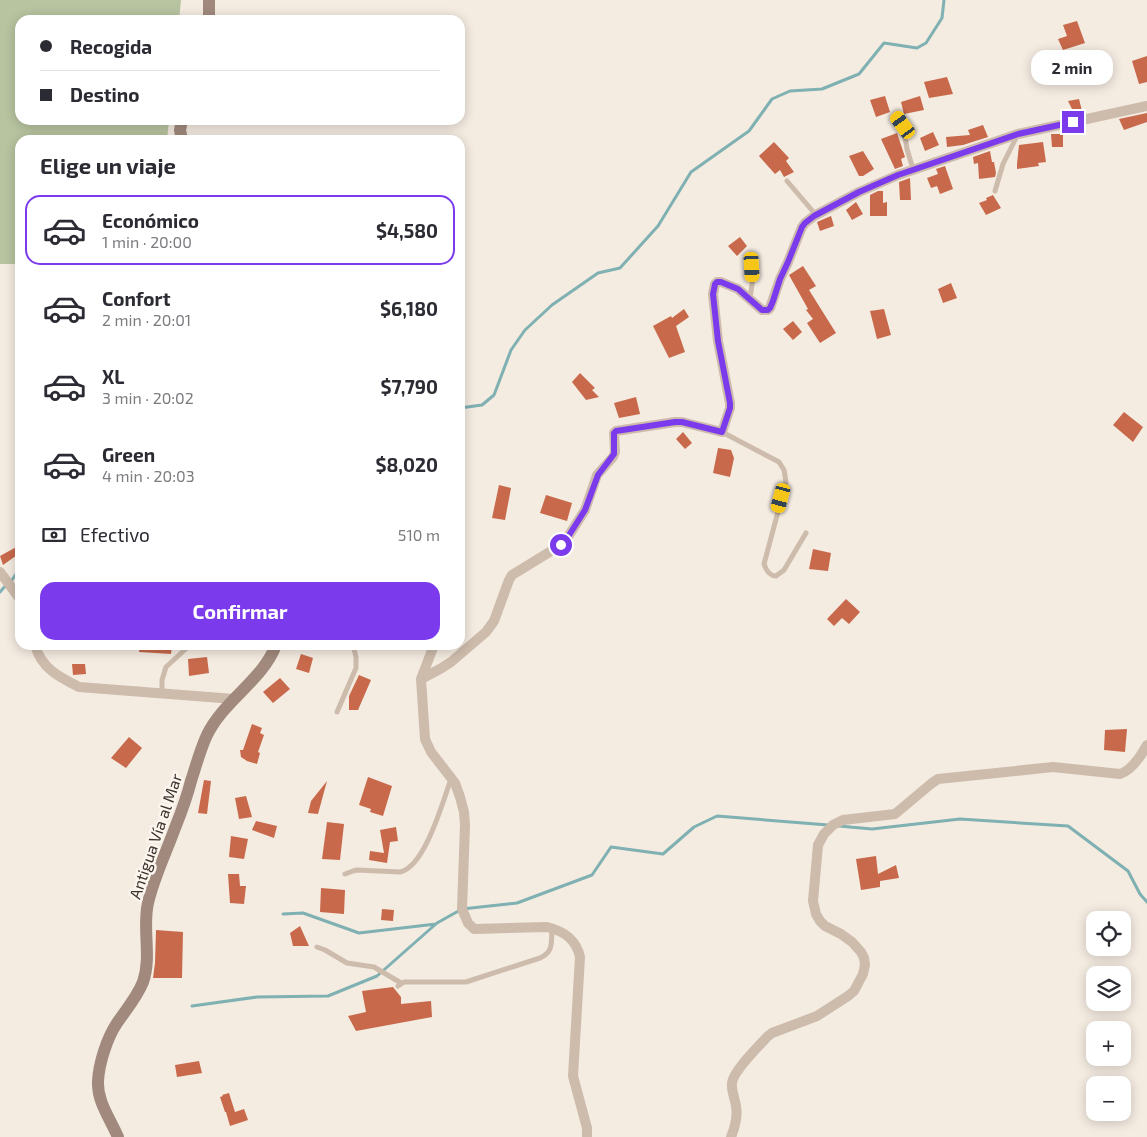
<!DOCTYPE html>
<html lang="es">
<head>
<meta charset="utf-8">
<style>
  :root { --surface:#fff; --page:#f7f7f7; --text:#2b2b33; --muted:#7c7c81; --line:#e1e1e2; --accent:#7c3aed }
  body { margin:0; font-family:"Exo 2",sans-serif; background:var(--page); color:var(--text); height:100vh; display:flex; flex-direction:column; font-size:19px; white-space:nowrap }
  * { box-sizing:border-box; margin:0 }
  p { font-size:16px; color:var(--muted) }
  .icon { flex:none; width:28px; height:28px; fill:none; stroke:currentColor; stroke-width:2; stroke-linecap:round; stroke-linejoin:round }
  .map { position:relative; flex:1; overflow:hidden }
  .details { position:absolute; left:15px; top:135px; width:450px; height:515px; display:flex; flex-direction:column; background:var(--surface); border-radius:15px; box-shadow:0 2px 12px #0003 }
  .details>* { flex:none }
  .hud { position:absolute; left:15px; top:15px; width:450px; height:110px; border-radius:15px; box-shadow:0 2px 12px #0003; display:grid; align-content:center; height:110px; padding:0 25px; background:var(--surface) }
  .fabs { position:absolute; left:1086px; top:911px; display:grid; gap:10px }
  .fabs a { display:grid; place-items:center; width:45px; height:45px; border-radius:10px; background:var(--surface); box-shadow:0 2px 12px #0003; font-size:25px }
  .end { position:absolute; width:22px; height:22px; margin:-11px; border:6px solid #7c3aed; background:#fff; box-shadow:0 0 0 2px #fff }
  .from { border-radius:50% }
  .bubble { position:absolute; height:35px; border-radius:15px; background:var(--surface); box-shadow:0 2px 12px #0003; font-size:16px; font-weight:700; line-height:35px; text-align:center }
  .car { position:absolute; width:15px; height:30px; margin:-15px -8px; border-radius:6px; box-shadow:0 0 4px 1px #0007; background:linear-gradient(#f5c518 24%,#345 0 40%,#f5c518 0 76%,#345 0 86%,#f5c518 0) }
  .hud b { display:flex; align-items:center; gap:18px; height:48px; font-size:19px }
  .hud b+b { border-top:1px solid var(--line) }
  .hud i { width:12px; height:12px; background:var(--text) }
  ul { padding:0; list-style:none }
  li { display:flex; align-items:center; gap:15px; height:70px; margin:0 10px 8px; padding:0 15px; border:2px solid transparent; border-radius:15px }
  li div { flex:1 }
  li b { display:block; font-size:19px }
  li em { font-style:normal; font-weight:700 }
  li.selected { border-color:var(--accent) }
  li>.icon { width:45px; height:45px; stroke-width:1.5 }
  h2 { padding:0 25px; font-size:22px; line-height:60px }
  .pay { display:flex; align-items:center; gap:12px; height:55px; padding:0 25px; font-size:19px }
  .pay p { margin-inline-start:auto }
  .cta { display:flex; gap:10px; margin-top:auto; padding:10px 25px }
  .cta a { flex:1; height:58px; border-radius:15px; background:var(--accent); color:#fff; font-size:20px; font-weight:700; line-height:58px; text-align:center }
  .map>svg:first-child { display:block }
  .green { fill:#b8c4a0 }
  .lines { fill:none; stroke-linecap:round; stroke-linejoin:round }
  .stream { stroke:#7fb0b2; stroke-width:3 }
  .building { fill:#c8694b }
  .service { stroke:#cdbbac; stroke-width:5 }
  .minor { stroke:#cdbbac; stroke-width:10 }
  .secondary { stroke:#a18a7d; stroke-width:12 }
  .route { stroke:#7c3aed; stroke-width:6 }
  .labels { text-anchor:middle; dominant-baseline:central; stroke-width:5; stroke-linejoin:round; paint-order:stroke }
  .street-label { font-size:16px; fill:#3b302b; stroke:#fbf5ee }
</style>
</head>
<body>
<div class="map">
<svg width="1147" height="1137" viewBox="0 0 1147 1137">
  <rect width="100%" height="100%" fill="#f4ebe1"/>
  <path class="green" d="M0,0h181l-2,20h-159v100h149l-2,20h-147v124h-20z"/>
  <g class="lines">
    <path class="stream" d="M460,408l22,-3 12,-10 17,-45 14,-20 27,-25 46,-32 22,-5 38,-42 33,-54 58,-41 23,-32 18,-8 32,-2 37,-15 25,-31 33,5 9,-5 16,-25 2,-18
      M12,580l8,-12
      M0,592l6,-7
      M839,826l33,3 88,-10 108,7 60,45 12,23 7,8
      M283,914l20,-1 56,20 77,-9
      M192,1006l65,-9 71,-1 49,-20 60,-53 25,-14 55,-6 75,-28 19,-28 52,7 31,-27 23,-11 111,9"/>
  </g>
  <path class="building" d="M1077,21l8,22 -22,7 -5,-11 9,-3 -4,-11z
    M1147,56v26l-8,2 -7,-23z
    M947,77l6,17 -24,4 -5,-16z
    M885,96l5,16 -14,5 -6,-17z
    M920,96l4,14 -20,4 -3,-12z
    M1079,99l3,12 -8,2 -6,-12z
    M1147,113v9l-23,8 -5,-11z
    M983,125l5,12 -25,8 -16,2 -1,-10 24,-2 -2,-5z
    M933,132l6,13 -14,6 -5,-13z
    M897,133l8,24 -4,2 2,7 -8,3 -14,-30z
    M1051,134h12v13h-11z
    M774,142l15,16 -3,3 8,11 -10,5 -4,-7 -5,4 -16,-18z
    M1043,142l3,20 -8,1 1,3 -22,3v-5l2,-19z
    M863,151l11,18 -11,7h-4l-10,-20z
    M990,151l2,11h2l2,11 -1,4 -16,2 -1,-16 -4,1 -1,-7z
    M945,166l8,23 -13,5 -3,-8 -6,2 -4,-10 11,-4 -2,-5z
    M910,178l1,22h-11l-1,-18z
    M878,191h5v12l4,-1v14h-17v-21z
    M993,195l8,13 -15,7 -7,-12 8,-3 -1,-2z
    M856,202l7,12 -11,6 -6,-10z
    M831,216l3,10 -14,5 -3,-9z
    M740,237l7,9 -10,10 -9,-10z
    M803,266l13,20 -7,4 27,43 -16,10 -13,-20 6,-4 -7,-9 2,-1 -19,-34z
    M951,283l6,15 -14,5 -5,-14z
    M684,309l5,8 -13,9 9,26 -16,6 -16,-32 18,-10 1,2z
    M884,309l7,26 -14,4 -7,-28z
    M793,321l9,11 -9,8 -10,-11z
    M580,373l15,15 -3,2 7,7 -13,3 -14,-18z
    M636,397l4,17 -21,4 -5,-15z
    M1124,412l19,15 -10,15 -20,-17z
    M683,432l9,11 -7,6 -9,-10z
    M718,448l13,2 3,8 -4,19 -17,-4z
    M499,485l12,3 -6,32 -13,-2z
    M546,495l26,8 -5,18 -27,-8z
    M20,545v8l-17,12 -3,-9z
    M813,549l18,4 -3,18 -19,-2z
    M846,599l14,13 -11,12 -7,-6 -8,8 -7,-7z
    M140,645h32l-1,9 -32,-2z
    M301,654l12,4 -4,15 -13,-4z
    M207,657l2,16 -20,3 -1,-17z
    M72,664h13l1,10 -13,1z
    M359,675l12,5 -13,30h-9v-14z
    M280,678l10,11 -17,14 -10,-11z
    M252,724l10,4 -2,5 4,2 -6,17 2,1 -3,11 -10,-3 -6,-4 -1,-7h3z
    M1127,729l-2,23 -21,-2 1,-20z
    M129,737l13,11 -16,20 -15,-10z
    M368,777l24,9 -9,30 -13,-4 1,-3 -12,-4z
    M204,780l7,1 -4,33 -9,-1z
    M327,781l-9,33 -10,-1 3,-12z
    M246,796l6,21 -13,2 -4,-21z
    M256,821l21,5 -3,12 -22,-8z
    M327,822l17,2 -4,36 -18,-1z
    M396,827l2,14 -8,1 -3,21 -18,-3 1,-9 14,2 -4,-23z
    M231,836l17,3 -4,20 -15,-2z
    M876,856l2,18 18,-9 3,13 -19,3v6l-19,3 -5,-31z
    M228,874h11l1,12h6l-2,18 -14,-1z
    M321,888l24,2 -1,24 -24,-2z
    M382,909l12,1 -1,11 -12,-1z
    M300,926l9,20h-16l-3,-13z
    M156,930l27,2 -1,46h-29l2,-15z
    M393,987l8,10v7l30,-3 1,16 -76,14 -8,-15 18,-4 -4,-21z
    M199,1061l3,12 -25,4 -2,-12z
    M229,1093l6,19 9,-3 4,11 -18,6 -4,-14h-1l-5,-15 3,-1 -1,-1z"/>
  <g class="lines">
    <path class="service" d="M897,116l6,9 4,24 6,20
      M787,181l29,34
      M995,191l8,-27 14,-28
      M750,298l3,-20 -1,-22
      M722,432l57,30 5,8 2,12 -22,82c2,6 5,12 12,12l8,-6 22,-37
      M162,693v-13l4,-13 24,-22
      M337,712l19,-44v-11l-3,-12
      M345,874l8,-3 4,-1 43,2c25,-5 43,-71 51,-93
      M317,947l8,3 22,13 27,4 27,16
      M398,986l6,-4h62l74,-24c14,-6 11,-16 12,-30"/>
    <path class="minor" d="M0,572l20,27
      M35,645c6,23 24,32 44,42l155,12
      M434,645l-13,34 4,60 6,13 24,31 5,14 4,15 1,13 -3,84 6,14 6,6 73,-2c17,4 29,12 33,30l-7,119 14,52v9
      M421,679l19,-10 11,-7 35,-30 8,-11 15,-41 3,-5 49,-30 5,-5 19,-30 12,-35 16,-18 2,-5 -1,-19 2,-2 59,-9h7l40,10 8,-24v-5l-12,-62 -5,-47 2,-10 2,-2h4l17,7 24,21h6l2,-2 10,-29 8,-17 14,-35 3,-4 9,-7 45,-24 39,-17 120,-41 129,-28
      M731,1137c4,-10 7,-20 5,-31 -1,-7 -5,-16 -4,-23 1,-12 28,-38 36,-47l4,-3 45,-17 31,-20 6,-5 9,-17 2,-9 -1,-7 -3,-6 -9,-10 -11,-8 -16,-8 -5,-5 -4,-7 -3,-13 5,-56 6,-11 9,-9 10,-5 52,-6 37,-31 6,-4 115,-12 67,7c12,-4 21,-18 27,-29"/>
    <path class="secondary" d="M209,20v-20
      M182,120l-2,10 2,10
      M118,1137c-8,-19 -21,-35 -20,-56 1,-18 9,-43 19,-58 9,-13 20,-26 26,-41 9,-26 -1,-53 5,-79 6,-26 18,-50 27,-75 6,-15 12,-31 16,-47 5,-15 9,-31 16,-46 17,-35 55,-54 69,-90"/>
  </g>
  <g class="lines">
    <path class="route" d="M561,545l5,-5 19,-30 13,-35 16,-21v-21l2,-2 59,-9h7l40,10 8,-24v-5l-12,-62 -5,-47 2,-10 2,-2h4l17,7 24,21h6l2,-2 3,-7 7,-22 8,-17 14,-35 3,-4 9,-7 45,-24 39,-17 120,-41 55,-12"/>
  </g>
  <g class="labels">
    <g class="street-label">
      <text transform="translate(155 836) rotate(-71)">Antigua Vía al Mar</text>
    </g>
  </g>
</svg>
<div class="fabs">
<a><svg class="icon" aria-label="locate" viewBox="0 0 24 24"><circle cx="12" cy="12" r="6"/><path d="M12 2v4M12 18v4M2 12h4M18 12h4"/></svg></a>
<a><svg class="icon" aria-label="layers" viewBox="0 0 24 24"><path d="M12 4l9 5-9 5-9-5zM3 14l9 5 9-5"/></svg></a>
<a>+</a>
<a>−</a>
</div>
<i class="end from" style="left:561px;top:545px"></i>
<i class="end" style="left:1073px;top:122px"></i>
<div class="bubble" style="left:1031px;top:50px;width:82px">2 min</div>
<i class="car" style="left:903px;top:125px;rotate:324deg"></i>
<i class="car" style="left:752px;top:267px;rotate:177deg"></i>
<i class="car" style="left:781px;top:498px;rotate:195deg"></i>
<div class="hud">
<b><i class="from"></i>Recogida</b>
<b><i></i>Destino</b>
</div>
<section class="details">
<h2>Elige un viaje</h2>
<ul>
<li class="selected"><svg class="icon" aria-label="car" viewBox="0 0 24 24"><path d="M5 17H2v-5l4-1 3-4h7l3 4 3 1v5h-3M9 17h6M6 11h13"/><circle cx="7" cy="17" r="2"/><circle cx="17" cy="17" r="2"/></svg><div><b>Económico</b><p>1 min · 20:00</p></div><em>$4,580</em></li>
<li><svg class="icon" aria-label="car" viewBox="0 0 24 24"><path d="M5 17H2v-5l4-1 3-4h7l3 4 3 1v5h-3M9 17h6M6 11h13"/><circle cx="7" cy="17" r="2"/><circle cx="17" cy="17" r="2"/></svg><div><b>Confort</b><p>2 min · 20:01</p></div><em>$6,180</em></li>
<li><svg class="icon" aria-label="car" viewBox="0 0 24 24"><path d="M5 17H2v-5l4-1 3-4h7l3 4 3 1v5h-3M9 17h6M6 11h13"/><circle cx="7" cy="17" r="2"/><circle cx="17" cy="17" r="2"/></svg><div><b>XL</b><p>3 min · 20:02</p></div><em>$7,790</em></li>
<li><svg class="icon" aria-label="car" viewBox="0 0 24 24"><path d="M5 17H2v-5l4-1 3-4h7l3 4 3 1v5h-3M9 17h6M6 11h13"/><circle cx="7" cy="17" r="2"/><circle cx="17" cy="17" r="2"/></svg><div><b>Green</b><p>4 min · 20:03</p></div><em>$8,020</em></li>
</ul>
<div class="pay"><svg class="icon" aria-label="cash" viewBox="0 0 24 24"><path d="M3 7h18v10H3z"/><circle cx="12" cy="12" r="2"/></svg>Efectivo<p>510 m</p></div>
<div class="cta"><a>Confirmar</a></div>
</section>
</div>
</body>
</html>
